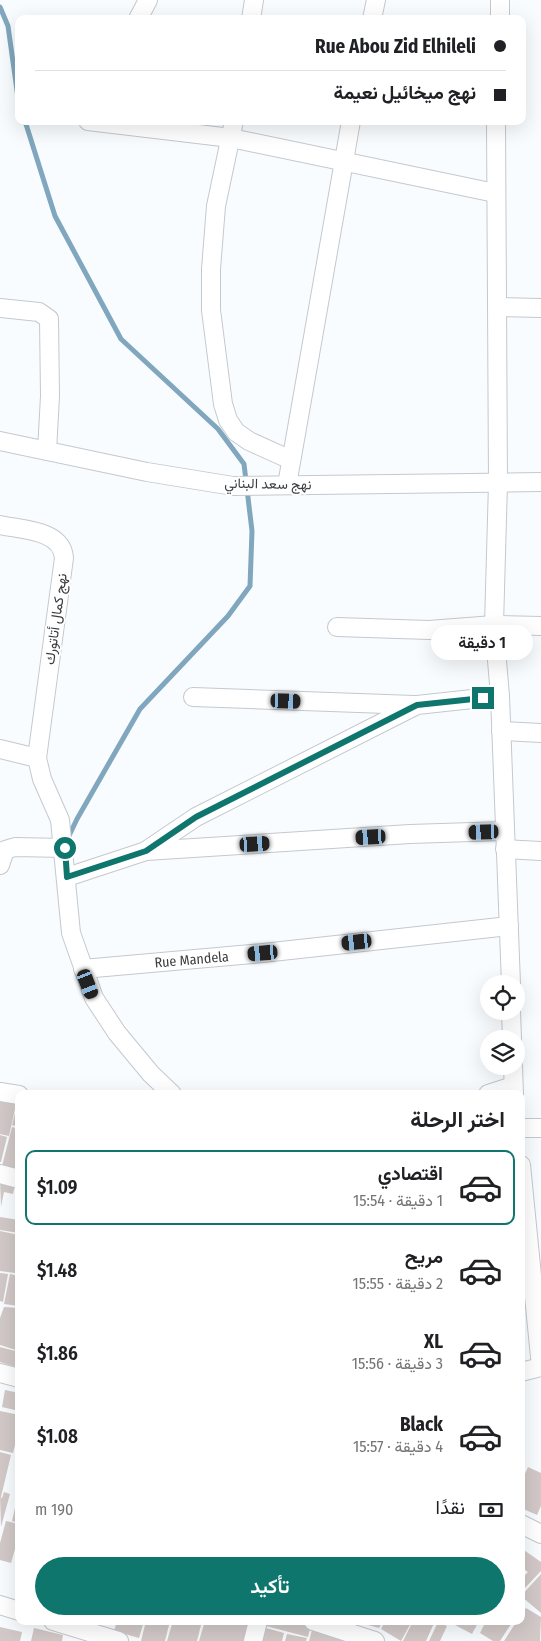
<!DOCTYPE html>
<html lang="ar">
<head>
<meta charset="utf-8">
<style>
  :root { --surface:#fff; --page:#f6f6f6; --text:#202124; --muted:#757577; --line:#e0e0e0; --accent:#0f766e }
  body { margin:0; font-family:"Fira Sans Condensed",Vazirmatn,sans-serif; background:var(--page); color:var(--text); direction:rtl; height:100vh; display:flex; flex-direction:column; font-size:19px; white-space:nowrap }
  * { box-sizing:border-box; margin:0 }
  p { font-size:16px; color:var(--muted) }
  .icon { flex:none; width:28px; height:28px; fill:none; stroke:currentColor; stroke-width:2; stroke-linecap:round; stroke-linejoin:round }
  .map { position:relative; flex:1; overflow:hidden; direction:ltr }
  .side { position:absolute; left:15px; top:1090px; width:510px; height:535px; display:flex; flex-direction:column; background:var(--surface); border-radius:10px; box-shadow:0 5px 20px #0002; direction:rtl }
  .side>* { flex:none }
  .hud { position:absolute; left:15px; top:15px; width:511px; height:110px; border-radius:10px; box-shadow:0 5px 20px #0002; direction:rtl; display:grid; align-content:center; height:110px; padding:0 20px; background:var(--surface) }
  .fabs { position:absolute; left:480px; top:975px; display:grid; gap:10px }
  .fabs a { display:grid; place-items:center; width:45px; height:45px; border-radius:50%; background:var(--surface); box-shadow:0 5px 20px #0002; font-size:25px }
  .end { position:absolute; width:22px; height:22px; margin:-11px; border:6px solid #0f766e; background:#fff; box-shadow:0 0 0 2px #fff }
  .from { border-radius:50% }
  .bubble { position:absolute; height:35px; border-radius:18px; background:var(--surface); box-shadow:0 5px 20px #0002; font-size:16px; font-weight:600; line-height:35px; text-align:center; direction:rtl }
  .car { position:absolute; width:15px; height:30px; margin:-15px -8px; border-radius:6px; box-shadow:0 0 4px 1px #0007; background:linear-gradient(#222 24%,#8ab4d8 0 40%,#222 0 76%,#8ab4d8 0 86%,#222 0) }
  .hud b { display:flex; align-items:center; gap:18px; height:48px; font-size:19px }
  .hud b+b { border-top:1px solid var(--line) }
  .hud i { width:12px; height:12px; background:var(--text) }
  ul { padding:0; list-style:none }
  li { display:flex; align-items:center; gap:15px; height:75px; margin:0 10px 8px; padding:0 10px; border:2px solid transparent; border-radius:10px }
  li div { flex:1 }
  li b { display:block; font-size:19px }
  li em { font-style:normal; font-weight:600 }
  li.selected { border-color:var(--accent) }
  li>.icon { width:45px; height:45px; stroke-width:1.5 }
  h2 { padding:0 20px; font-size:22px; line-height:60px }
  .pay { display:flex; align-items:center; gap:12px; height:55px; padding:0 20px; font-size:19px }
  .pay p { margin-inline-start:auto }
  .action { display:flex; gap:10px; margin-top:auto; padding:10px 20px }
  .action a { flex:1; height:58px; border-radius:30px; background:var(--accent); color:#fff; font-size:20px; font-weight:600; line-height:58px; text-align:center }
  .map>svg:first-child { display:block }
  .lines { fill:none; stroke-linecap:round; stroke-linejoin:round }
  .stream { stroke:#80a7bd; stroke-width:5 }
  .building { fill:#d1c8c7 }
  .minor-casing { stroke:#c3c9cf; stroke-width:20 }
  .minor { stroke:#fff; stroke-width:18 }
  .route { stroke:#0f766e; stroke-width:6 }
  .labels { text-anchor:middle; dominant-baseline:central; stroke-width:4; stroke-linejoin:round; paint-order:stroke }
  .street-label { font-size:14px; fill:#3b3d40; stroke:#fff }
</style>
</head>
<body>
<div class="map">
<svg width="541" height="1641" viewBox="0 0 541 1641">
  <rect width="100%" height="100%" fill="#f9fcfe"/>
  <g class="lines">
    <path class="stream" d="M0,7l8,19 11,79
      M25,121l30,95 66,123 97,90 26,35 8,67 -2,55 -22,30 -88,93 -63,110 -10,21"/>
  </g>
  <path class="building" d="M0,1096l17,4 -8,36 -9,-2z
    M18,1101h1v26l-7,-2z
    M12,1127l7,2v45l-18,-4z
    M0,1135l7,2 -6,25h-1z
    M0,1181l15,3 -2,10 -9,-2 -3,15z
    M0,1217l19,3v13l-19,-3z
    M0,1231l19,4v22l-4,16 -15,-2z
    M0,1273l8,1 -5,28 -3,-1z
    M10,1274l9,2v30l-15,-2z
    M4,1307l15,1v43l-19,-6v-27z
    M0,1347l19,5v16l-19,-6z
    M5,1390l14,3v18l-17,-4z
    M0,1411l19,4v14l-6,24 -13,-3z
    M0,1452l11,3 -10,42h-1z
    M528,1467l13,6v33l-4,9 -16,-7v-25z
    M4,1492l6,2 -9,33 -1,-30 2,1z
    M18,1495h1v28l-7,-2z
    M6,1521l13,3v11l-8,28 -11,-3v-17z
    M521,1548l20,14v9l-17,18 -3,-3v-7l7,-7 -7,-5z
    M541,1574v39l-20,-17z
    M526,1608l15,9 -1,24h-36l13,-20h4v-6z
    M117,1621h27l-5,17 -25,-7z
    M146,1621h24l-5,20h-24z
    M173,1621h29l-5,20h-30z
    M205,1621h52l-6,20h-52z
    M267,1621h45l-4,16 -42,-11z
    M362,1621h21l-4,7 -18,-5z
    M385,1621h27l-11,20 -20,-12z
    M413,1621h22l-9,20h-23z
    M457,1621h22l-7,13 -17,-9z
    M486,1621h27l-13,20h-7l-13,-8z
    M438,1622l9,4 -7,15h-11z
    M313,1626l35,15h-39z
    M0,1627l22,5 -2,9h-20z
    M34,1628l29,7 -1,6h-31z
    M266,1628l18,5 -2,8h-20z
    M287,1634l20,4 -1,3h-21z"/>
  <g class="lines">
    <g class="minor-casing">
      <g id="minor">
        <path d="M138,19l10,-19"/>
        <path d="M251,19l3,-19"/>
        <path d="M372,19l4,-19"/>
        <path d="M500,19v-19"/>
        <path d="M88,121l143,17 264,55"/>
        <path d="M234,121l-18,85 -5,63v41l12,94 5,16 8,12 13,9 42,19"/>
        <path d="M496,121l2,362 -4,142 6,71 11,288"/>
        <path d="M498,307l43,1"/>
        <path d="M0,308l39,4 10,7 1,77 -3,55"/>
        <path d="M0,441l147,31 86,14 308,-4"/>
        <path d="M287,485l64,-364"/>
        <path d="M0,525c23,5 62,5 64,33l-27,200 5,21 18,41 11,113 23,65 23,35 34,41 21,20"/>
        <path d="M337,627l92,3 65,-5 47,1"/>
        <path d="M193,697l221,8"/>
        <path d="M501,731l40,2"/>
        <path d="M0,749l37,9"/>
        <path d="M505,849l36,2"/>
        <path d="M147,850l49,-33 221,-112 83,-9"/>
        <path d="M0,865l5,-15 10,-3 50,1"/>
        <path d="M67,877l79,-26 264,-17 93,-3"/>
        <path id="s1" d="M83,969l180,-16 246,-27"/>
        <path d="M511,1011l1,28"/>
        <path d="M513,1066l1,28"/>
        <path d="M0,1092l19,3"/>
        <path d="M488,1094l25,-8"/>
        <path d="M521,1128h20"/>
        <path d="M521,1165l20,202 -20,5"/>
        <path d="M0,1174l19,5"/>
        <path d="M0,1373l19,5"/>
        <path d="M521,1524l20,10"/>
        <path d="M0,1605l19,6"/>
        <path d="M53,1621l66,20"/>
        <path d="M313,1621l62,20"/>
        <path d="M253,1641l5,-20"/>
      </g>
    </g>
    <use href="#minor" class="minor"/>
  </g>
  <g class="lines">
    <path class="route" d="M65,848l2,29 79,-26 50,-34 221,-112 66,-7"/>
  </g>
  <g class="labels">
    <g class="street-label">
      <text transform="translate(268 484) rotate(1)">نهج سعد البناني</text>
      <text transform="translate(56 619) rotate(-82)">نهج كمال أتاتورك</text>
      <text stroke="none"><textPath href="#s1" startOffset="109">Rue Mandela</textPath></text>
    </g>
  </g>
</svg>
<div class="fabs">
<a><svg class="icon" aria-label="locate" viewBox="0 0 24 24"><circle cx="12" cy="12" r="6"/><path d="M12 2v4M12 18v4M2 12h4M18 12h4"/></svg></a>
<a><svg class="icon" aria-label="layers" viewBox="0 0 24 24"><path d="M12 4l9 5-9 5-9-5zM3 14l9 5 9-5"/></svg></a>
</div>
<i class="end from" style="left:65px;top:848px"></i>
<i class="end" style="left:483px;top:698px"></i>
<div class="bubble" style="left:431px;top:625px;width:102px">1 دقيقة</div>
<i class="car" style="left:286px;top:701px;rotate:92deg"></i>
<i class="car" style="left:484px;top:832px;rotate:268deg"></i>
<i class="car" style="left:371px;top:837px;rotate:267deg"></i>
<i class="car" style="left:255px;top:844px;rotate:87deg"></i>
<i class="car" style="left:357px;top:942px;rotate:264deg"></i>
<i class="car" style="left:263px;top:953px;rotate:265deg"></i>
<i class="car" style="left:88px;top:984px;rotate:159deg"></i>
<div class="hud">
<b><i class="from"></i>Rue Abou Zid Elhileli</b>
<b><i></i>نهج ميخائيل نعيمة</b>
</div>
<section class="side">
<h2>اختر الرحلة</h2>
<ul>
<li class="selected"><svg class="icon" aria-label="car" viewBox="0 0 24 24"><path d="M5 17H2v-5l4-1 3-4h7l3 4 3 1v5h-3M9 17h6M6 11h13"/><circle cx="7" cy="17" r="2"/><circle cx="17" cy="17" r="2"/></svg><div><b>اقتصادي</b><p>1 دقيقة · 15:54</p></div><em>$1.09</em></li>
<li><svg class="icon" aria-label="car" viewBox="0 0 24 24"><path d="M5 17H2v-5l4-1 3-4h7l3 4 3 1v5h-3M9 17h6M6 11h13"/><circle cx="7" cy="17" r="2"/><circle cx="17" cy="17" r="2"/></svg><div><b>مريح</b><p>2 دقيقة · 15:55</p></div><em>$1.48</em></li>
<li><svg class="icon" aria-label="car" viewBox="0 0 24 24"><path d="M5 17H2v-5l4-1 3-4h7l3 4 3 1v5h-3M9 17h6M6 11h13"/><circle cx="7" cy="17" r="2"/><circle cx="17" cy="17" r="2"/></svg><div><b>XL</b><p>3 دقيقة · 15:56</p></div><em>$1.86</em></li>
<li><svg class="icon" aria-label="car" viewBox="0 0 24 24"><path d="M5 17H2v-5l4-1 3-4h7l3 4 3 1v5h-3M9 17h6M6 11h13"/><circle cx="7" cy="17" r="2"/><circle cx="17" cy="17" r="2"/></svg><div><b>Black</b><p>4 دقيقة · 15:57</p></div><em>$1.08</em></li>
</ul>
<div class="pay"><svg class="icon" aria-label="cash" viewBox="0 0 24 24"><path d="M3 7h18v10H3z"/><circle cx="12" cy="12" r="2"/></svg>نقدًا<p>190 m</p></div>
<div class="action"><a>تأكيد</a></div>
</section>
</div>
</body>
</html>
